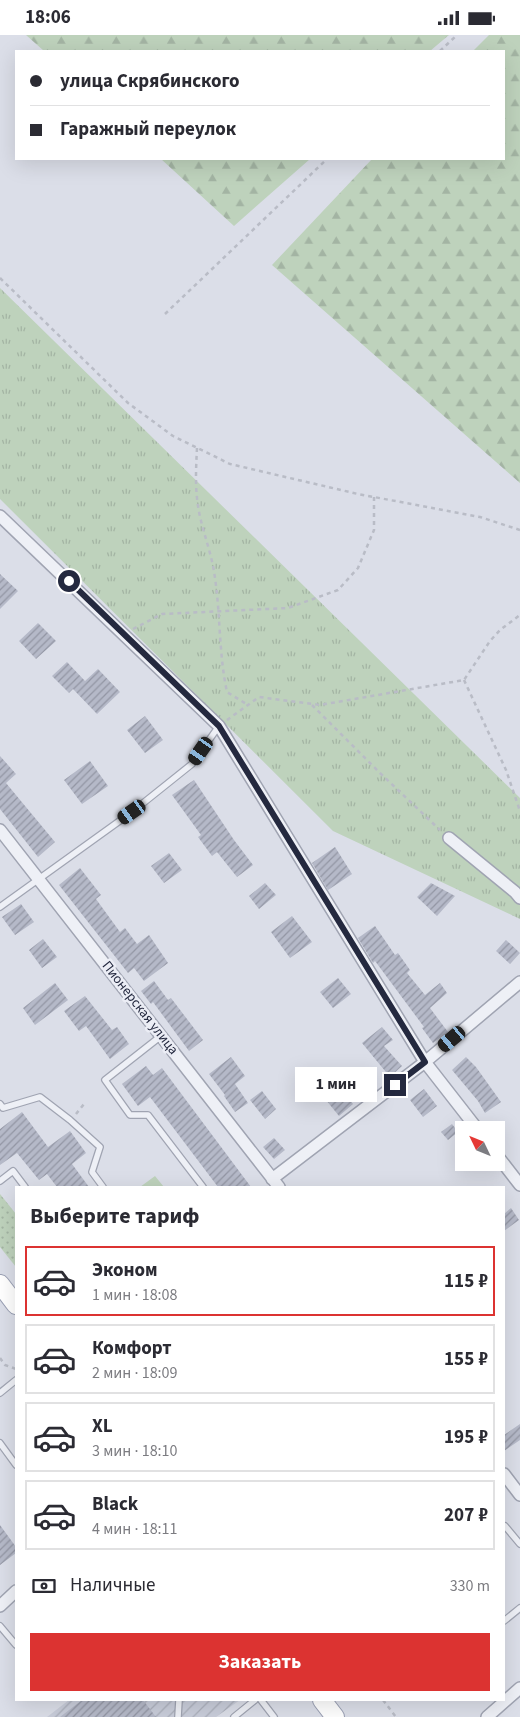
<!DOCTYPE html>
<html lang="ru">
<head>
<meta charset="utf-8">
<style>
  :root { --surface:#fff; --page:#f2f2f3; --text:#2b2b33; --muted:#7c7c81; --line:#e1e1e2; --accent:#dc3331 }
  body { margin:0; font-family:"Source Sans 3",sans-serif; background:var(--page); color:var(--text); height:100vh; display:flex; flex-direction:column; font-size:19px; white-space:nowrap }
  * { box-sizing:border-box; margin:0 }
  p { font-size:16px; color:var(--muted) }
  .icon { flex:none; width:28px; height:28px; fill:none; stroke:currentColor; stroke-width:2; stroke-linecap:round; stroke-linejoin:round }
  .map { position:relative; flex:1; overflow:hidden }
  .sheet { position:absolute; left:15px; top:1151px; width:490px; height:515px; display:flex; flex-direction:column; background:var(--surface); border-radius:0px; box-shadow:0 5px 20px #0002 }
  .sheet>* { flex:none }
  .top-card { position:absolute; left:15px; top:15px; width:490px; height:110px; border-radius:0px; box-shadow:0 5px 20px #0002; display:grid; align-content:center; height:110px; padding:0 15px; background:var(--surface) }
  .needle { width:32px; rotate:313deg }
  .tools { position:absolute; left:455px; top:1086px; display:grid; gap:10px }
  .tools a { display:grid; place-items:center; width:50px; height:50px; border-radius:0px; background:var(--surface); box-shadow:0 5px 20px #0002; font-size:25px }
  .end { position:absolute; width:22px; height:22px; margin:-11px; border:6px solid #24293f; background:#fff; box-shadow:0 0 0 2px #fff }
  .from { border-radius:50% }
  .bubble { position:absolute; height:35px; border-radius:0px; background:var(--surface); box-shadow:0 5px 20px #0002; font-size:16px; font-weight:700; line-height:35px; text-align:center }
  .car { position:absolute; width:15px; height:30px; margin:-15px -8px; border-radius:6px; box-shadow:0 0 4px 1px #0007; background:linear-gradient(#222 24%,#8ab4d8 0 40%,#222 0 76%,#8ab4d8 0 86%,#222 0) }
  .top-card b { display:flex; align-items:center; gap:18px; height:48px; font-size:19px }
  .top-card b+b { border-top:1px solid var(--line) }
  .top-card i { width:12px; height:12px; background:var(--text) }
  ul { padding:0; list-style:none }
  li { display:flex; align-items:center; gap:15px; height:70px; margin:0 10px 8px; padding:0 5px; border:2px solid var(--line); border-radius:0px }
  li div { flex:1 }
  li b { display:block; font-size:19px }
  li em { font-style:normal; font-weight:700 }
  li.active { border-color:var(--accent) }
  li>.icon { width:45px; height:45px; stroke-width:1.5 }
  h2 { padding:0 15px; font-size:22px; line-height:60px }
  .pay { display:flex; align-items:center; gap:12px; height:55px; padding:0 15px; font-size:19px }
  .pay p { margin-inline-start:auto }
  .cta { display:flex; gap:10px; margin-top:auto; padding:10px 15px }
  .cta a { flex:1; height:58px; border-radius:0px; background:var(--accent); color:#fff; font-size:20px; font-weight:700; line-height:58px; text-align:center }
  .status { display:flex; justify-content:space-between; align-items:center; height:35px; padding:0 25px; background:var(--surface); direction:ltr }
  .status svg { height:14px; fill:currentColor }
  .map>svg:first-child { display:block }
  .industrial { fill:url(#industrial-furrows) }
  .grass { fill:url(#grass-dots) }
  .forest { fill:url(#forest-firs) }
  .park { fill:url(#park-tufts) }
  .building { fill:url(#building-hatch) }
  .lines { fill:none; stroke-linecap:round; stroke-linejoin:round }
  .service-casing { stroke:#a0a4b2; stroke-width:8 }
  .minor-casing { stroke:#a0a4b2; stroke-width:14 }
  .primary-casing { stroke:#9aa0b4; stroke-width:20 }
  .path { stroke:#b9bcc6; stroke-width:2.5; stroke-dasharray:4 4; stroke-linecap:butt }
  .service { stroke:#eef0f6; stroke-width:5.5 }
  .minor { stroke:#eef0f6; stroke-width:11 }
  .primary { stroke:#fff; stroke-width:18 }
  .route { stroke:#24293f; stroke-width:6 }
  .labels { text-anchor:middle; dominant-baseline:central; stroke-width:5; stroke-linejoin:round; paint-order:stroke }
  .street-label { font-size:14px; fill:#24293f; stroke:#ebedf5 }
</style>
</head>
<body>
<div class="status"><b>18:06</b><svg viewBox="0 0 49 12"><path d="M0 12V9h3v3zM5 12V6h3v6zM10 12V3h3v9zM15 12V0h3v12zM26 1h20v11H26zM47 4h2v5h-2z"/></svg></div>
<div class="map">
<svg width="520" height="1682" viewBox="0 0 520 1682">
  <defs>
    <pattern id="industrial-furrows" width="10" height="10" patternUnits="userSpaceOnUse" patternTransform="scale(1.25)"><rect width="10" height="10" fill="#c9cdda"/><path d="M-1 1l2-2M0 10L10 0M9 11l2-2" fill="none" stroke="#acb0bc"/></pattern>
    <pattern id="grass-dots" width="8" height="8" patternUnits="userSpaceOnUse" patternTransform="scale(1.25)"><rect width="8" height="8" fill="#bed2bc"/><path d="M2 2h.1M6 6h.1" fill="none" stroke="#a3b4a3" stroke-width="1.8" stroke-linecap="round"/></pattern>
    <pattern id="forest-firs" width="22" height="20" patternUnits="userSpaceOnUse" patternTransform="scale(1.25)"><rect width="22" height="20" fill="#bed2bc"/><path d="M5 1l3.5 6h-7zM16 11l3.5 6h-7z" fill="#a3b4a3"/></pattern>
    <pattern id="park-tufts" width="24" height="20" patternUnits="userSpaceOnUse" patternTransform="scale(1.25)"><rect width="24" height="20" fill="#bed2bc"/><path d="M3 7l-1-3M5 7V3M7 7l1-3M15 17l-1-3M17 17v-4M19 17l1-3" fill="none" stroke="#a3b4a3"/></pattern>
    <pattern id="building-hatch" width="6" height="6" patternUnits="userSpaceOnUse" patternTransform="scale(1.25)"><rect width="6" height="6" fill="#b5b9c8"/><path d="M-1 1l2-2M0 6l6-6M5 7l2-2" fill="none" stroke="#9396a4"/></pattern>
  </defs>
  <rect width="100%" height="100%" fill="#dbdee8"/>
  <path class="industrial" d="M69,1665h171l-24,17h-169z"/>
  <path class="grass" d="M0,1159l16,20v53l-16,-20z"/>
  <path class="forest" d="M26,0h423l-19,16h-386z
    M489,0h31v448l-248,-218 100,-106h132v-108h-31z
    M161,124h149l-76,67z"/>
  <path class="park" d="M0,253l520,510v121l-187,-88 -333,-332z
    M155,1141l9,11h-24z"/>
  <path class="building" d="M0,539l18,17 -18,18z
    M38,588l18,18 -20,18 -17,-18z
    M67,627l18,19 13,-12 22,23 -23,22 -24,-25 -4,4 -17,-17z
    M145,681l18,24 -18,13 -18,-23z
    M0,721l16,18 -10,9 49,59 -17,15 -38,-48z
    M90,726l18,25 -26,18 -18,-24z
    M194,745l40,60 19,25 -16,12 -20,-25 -5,4 -14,-19 3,-2 -29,-40z
    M335,812l17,27 -24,16 -16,-27z
    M169,818l13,17 -18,13 -13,-17z
    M80,833l21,27 -5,4 24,33 5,-4 12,16 12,-9 19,28 -24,18 -10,-13 -6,5 -69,-88z
    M265,848l11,12 -17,14 -10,-13z
    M431,848l24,13 -18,20 -20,-19z
    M21,869l13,18 -19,13 -13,-18z
    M292,881l20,26 -22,16 -19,-26z
    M375,891l20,29 3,-2 12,17 -3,3 18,22 15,-12 7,10 -17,15 18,24 -15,11 -11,-15 2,-1 -49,-66 -2,2 -15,-25z
    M43,904l14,18 -15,11 -13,-18z
    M506,905l14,13 -10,11 -14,-13z
    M338,943l13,16 -18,14 -13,-16z
    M154,946l14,19 3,-2 32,42 -14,11 -36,-49 -2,2 -10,-13z
    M55,948l13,17 -33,25 -12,-17z
    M85,961l27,34 5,-3 12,17 -19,15 -24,-33 -7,5 -15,-20z
    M382,992l11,13 -9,6 18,20 -12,11 -28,-34z
    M231,1022l14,19 -10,8 13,19 -13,9 -11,-16 1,-1 -16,-21z
    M466,1022l10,10 25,35 -16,11 -7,-12 -26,-31z
    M146,1031l7,9 9,-7 89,119h-33l-68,-90 -12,9 -16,-22z
    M341,1053l12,16 -14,12 -13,-16z
    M424,1054l13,17 -14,11 -13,-17z
    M262,1056l14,18 -11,10 -15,-19z
    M22,1077l26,35 22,-16 16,22 -14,11 17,23h-32l-10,-13 -8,6 -22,-27 -17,12v-36z
    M452,1089l6,8 -10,8 -7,-8z
    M274,1103l11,12 -11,9 -11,-12z
    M511,1173l8,12 -15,11v-17z
    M520,1389v16l-16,11v-16z
    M0,1490l16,22v6l-16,12z
    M82,1665h61l13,17h-96z"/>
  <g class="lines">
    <g class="service-casing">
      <path id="service" d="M0,872l132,-95 60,-48 27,-38
        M161,1001l-56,44 25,35h18l55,72
        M0,1069l3,4 37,-11 30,23 30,27 -8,25 11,15
        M0,1146l13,-10 12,16
        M0,1358l16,-13
        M0,1408l16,22
        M504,1492l1,-1 15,18
        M504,1586l16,-13
        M0,1591l16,19
        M261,1665l13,17
        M178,1682l1,-17
        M234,1682l21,-17"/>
    </g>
    <g class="minor-casing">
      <path id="minor" d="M0,481l219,210 206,336 53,68
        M0,795l279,357
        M449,803l66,54 5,6
        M496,1119l24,31
        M272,1144l153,-117 95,-80
        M504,1439l16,21
        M0,1571l16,-15
        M487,1682l33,-29"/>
    </g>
    <g class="primary-casing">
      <path id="primary" d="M0,1249l16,21
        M322,1665l13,17"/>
    </g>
    <path class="path" d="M440,16l17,-16
      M0,243l128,125 45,33 57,28 128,30 122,23 40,13
      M165,279l162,-155
      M197,413c-1,19 -2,39 1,58 3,20 11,40 15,60 8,42 5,85 14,126l21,13
      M133,594l29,-15 126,-6 50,-18 20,-22 16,-38v-33
      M464,645l42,90 14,41
      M312,670l69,69 59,56
      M227,685l32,-23 61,8 144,-25 26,-39 10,-11 20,-15
      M76,1079l8,-10
      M0,1323l5,7 11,4
      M383,1665l13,17"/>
    <use href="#service" class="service"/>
    <use href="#minor" class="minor"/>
    <use href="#primary" class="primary"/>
  </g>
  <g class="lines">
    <path class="route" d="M69,546l150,145 206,336 -30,23"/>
  </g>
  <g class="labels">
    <g class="street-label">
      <text transform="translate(140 973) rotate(52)">Пионерская улица</text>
    </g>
  </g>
</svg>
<div class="tools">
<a><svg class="needle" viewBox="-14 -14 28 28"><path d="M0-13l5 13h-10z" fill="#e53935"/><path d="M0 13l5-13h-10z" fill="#7c7c81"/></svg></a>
</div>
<i class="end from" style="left:69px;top:546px"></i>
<i class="end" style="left:395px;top:1050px"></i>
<div class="bubble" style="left:295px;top:1032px;width:82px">1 мин</div>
<i class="car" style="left:201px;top:716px;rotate:215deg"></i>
<i class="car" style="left:132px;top:777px;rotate:235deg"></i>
<i class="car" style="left:452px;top:1004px;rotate:230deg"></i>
<div class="top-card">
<b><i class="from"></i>улица Скрябинского</b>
<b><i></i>Гаражный переулок</b>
</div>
<section class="sheet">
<h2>Выберите тариф</h2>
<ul>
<li class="active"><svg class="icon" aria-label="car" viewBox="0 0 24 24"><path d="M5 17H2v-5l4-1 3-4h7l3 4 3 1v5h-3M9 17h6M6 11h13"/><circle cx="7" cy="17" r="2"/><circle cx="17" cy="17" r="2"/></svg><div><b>Эконом</b><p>1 мин · 18:08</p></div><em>115 ₽</em></li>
<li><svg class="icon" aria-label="car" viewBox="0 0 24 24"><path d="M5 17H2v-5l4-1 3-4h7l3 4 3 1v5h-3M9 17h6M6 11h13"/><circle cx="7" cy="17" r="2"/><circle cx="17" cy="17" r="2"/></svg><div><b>Комфорт</b><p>2 мин · 18:09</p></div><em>155 ₽</em></li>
<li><svg class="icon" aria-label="car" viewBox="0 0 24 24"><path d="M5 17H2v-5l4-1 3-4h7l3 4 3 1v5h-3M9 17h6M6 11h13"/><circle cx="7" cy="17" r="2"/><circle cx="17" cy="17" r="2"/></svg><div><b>XL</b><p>3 мин · 18:10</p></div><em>195 ₽</em></li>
<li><svg class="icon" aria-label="car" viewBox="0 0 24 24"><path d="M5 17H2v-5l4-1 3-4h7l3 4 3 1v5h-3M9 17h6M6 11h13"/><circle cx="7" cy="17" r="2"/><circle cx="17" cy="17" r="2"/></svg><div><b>Black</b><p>4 мин · 18:11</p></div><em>207 ₽</em></li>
</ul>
<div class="pay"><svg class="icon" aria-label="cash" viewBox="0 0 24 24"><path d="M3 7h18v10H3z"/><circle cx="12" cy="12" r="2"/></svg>Наличные<p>330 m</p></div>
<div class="cta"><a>Заказать</a></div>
</section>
</div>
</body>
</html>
